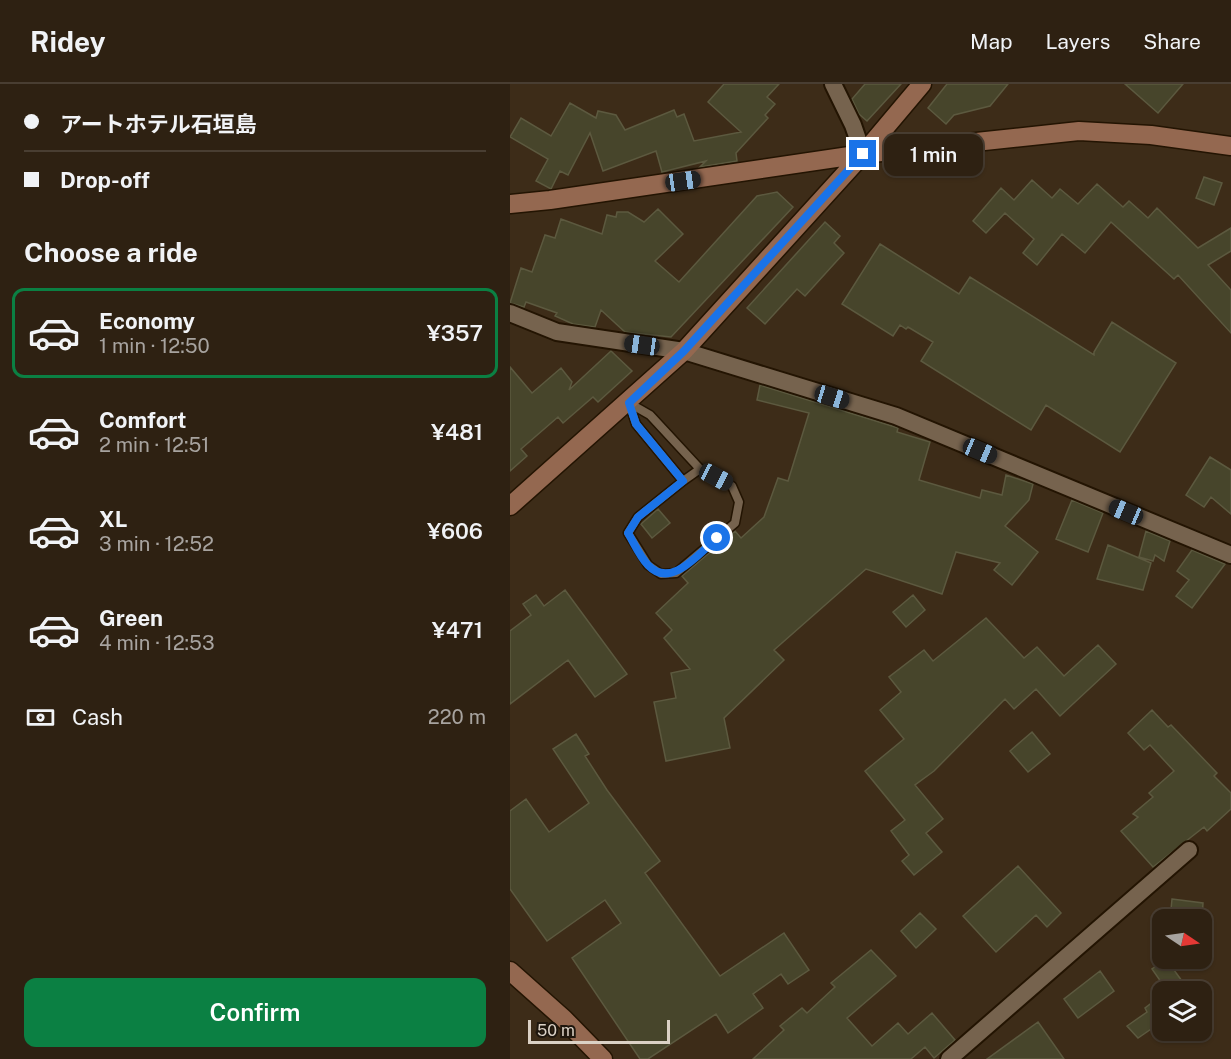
<!DOCTYPE html>
<html lang="en">
<head>
<meta charset="utf-8">
<style>
  :root { --surface:#2e2112; --page:#36291b; --text:#f1f3f6; --muted:#a7a39f; --line:#493e32; --accent:#0b8043 }
  body { margin:0; font-family:"Public Sans","Noto Sans JP",sans-serif; background:var(--page); color:var(--text); height:100vh; display:flex; flex-direction:column; font-size:22px; white-space:nowrap }
  * { box-sizing:border-box; margin:0 }
  p { font-size:20px; color:var(--muted) }
  .icon { flex:none; width:33px; height:33px; fill:none; stroke:currentColor; stroke-width:2; stroke-linecap:round; stroke-linejoin:round }
  .map { position:relative; flex:1; overflow:hidden }
  .sheet { display:flex; flex-direction:column; background:var(--surface); width:510px }
  .sheet>* { flex:none }
  .top-card { display:grid; align-content:center; height:132px; padding:0 24px; background:var(--surface) }
  .needle { width:39px; rotate:103deg }
  .fabs { position:absolute; left:642px; top:825px; display:grid; gap:12px }
  .fabs a { display:grid; place-items:center; width:60px; height:60px; border-radius:12px; background:var(--surface); box-shadow:0 2px 4px #0004,0 0 0 2px var(--line); font-size:30px }
  .scale { position:absolute; left:18px; bottom:15px; width:142px; box-sizing:border-box; padding-left:6px; border:3px solid #dbd1c5; border-top:0; font-size:16px; line-height:21px; white-space:nowrap; color:#dbd1c5; -webkit-text-stroke:4px #1e160d; paint-order:stroke }
  .end { position:absolute; width:27px; height:27px; margin:-14px; border:8px solid #1a73e8; background:#fff; box-shadow:0 0 0 3px #fff }
  .from { border-radius:50% }
  .bubble { position:absolute; height:42px; border-radius:12px; background:var(--surface); box-shadow:0 2px 4px #0004,0 0 0 2px var(--line); font-size:20px; font-weight:600; line-height:42px; text-align:center }
  .car { position:absolute; width:18px; height:36px; margin:-18px -9px; border-radius:8px; box-shadow:0 0 4px 2px #0007; background:linear-gradient(#222 24%,#8ab4d8 0 40%,#222 0 76%,#8ab4d8 0 86%,#222 0) }
  .top-card b { display:flex; align-items:center; gap:21px; height:57px; font-size:22px }
  .top-card b+b { border-top:2px solid var(--line) }
  .top-card i { width:15px; height:15px; background:var(--text) }
  ul { padding:0; list-style:none }
  li { display:flex; align-items:center; gap:18px; height:90px; margin:0 12px 9px; padding:0 12px; border:3px solid transparent; border-radius:12px }
  li div { flex:1 }
  li b { display:block; font-size:22px }
  li em { font-style:normal; font-weight:600 }
  li.on { border-color:var(--accent) }
  li>.icon { width:54px; height:54px; stroke-width:1.5 }
  h2 { padding:0 24px; font-size:27px; line-height:72px }
  .pay { display:flex; align-items:center; gap:15px; height:66px; padding:0 24px; font-size:22px }
  .pay p { margin-inline-start:auto }
  .cta { display:flex; gap:12px; margin-top:auto; padding:12px 24px }
  .cta a { flex:1; height:69px; border-radius:12px; background:var(--accent); color:#fff; font-size:24px; font-weight:600; line-height:69px; text-align:center }
  header { display:flex; align-items:center; gap:36px; box-sizing:border-box; height:84px; padding:0 30px; background:var(--surface); border-bottom:2px solid var(--line) }
  header strong { font-size:28px }
  nav { display:flex; gap:33px; margin-inline-start:auto; font-size:21px }
  main { display:flex; flex:1; min-height:0 }
  .map>svg:first-child { display:block }
  .building { fill:#47452b; stroke:#5c593f; stroke-width:1.5 }
  .lines { fill:none; stroke-linecap:round; stroke-linejoin:round }
  .lane-casing { stroke:#231402; stroke-width:11 }
  .street-casing { stroke:#231402; stroke-width:20 }
  .secondary-casing { stroke:#231402; stroke-width:21 }
  .lane { stroke:#76634e; stroke-width:8 }
  .street { stroke:#76634e; stroke-width:16 }
  .secondary { stroke:#946850; stroke-width:18 }
  .route { stroke:#1a73e8; stroke-width:8 }
</style>
</head>
<body>
<header>
<strong>Ridey</strong>
<nav><a>Map</a><a>Layers</a><a>Share</a></nav>
</header>
<main>
<section class="sheet">
<div class="top-card">
<b><i class="from"></i>アートホテル石垣島</b>
<b><i></i>Drop-off</b>
</div>
<h2>Choose a ride</h2>
<ul>
<li class="on"><svg class="icon" aria-label="car" viewBox="0 0 24 24"><path d="M5 17H2v-5l4-1 3-4h7l3 4 3 1v5h-3M9 17h6M6 11h13"/><circle cx="7" cy="17" r="2"/><circle cx="17" cy="17" r="2"/></svg><div><b>Economy</b><p>1 min · 12:50</p></div><em>¥357</em></li>
<li><svg class="icon" aria-label="car" viewBox="0 0 24 24"><path d="M5 17H2v-5l4-1 3-4h7l3 4 3 1v5h-3M9 17h6M6 11h13"/><circle cx="7" cy="17" r="2"/><circle cx="17" cy="17" r="2"/></svg><div><b>Comfort</b><p>2 min · 12:51</p></div><em>¥481</em></li>
<li><svg class="icon" aria-label="car" viewBox="0 0 24 24"><path d="M5 17H2v-5l4-1 3-4h7l3 4 3 1v5h-3M9 17h6M6 11h13"/><circle cx="7" cy="17" r="2"/><circle cx="17" cy="17" r="2"/></svg><div><b>XL</b><p>3 min · 12:52</p></div><em>¥606</em></li>
<li><svg class="icon" aria-label="car" viewBox="0 0 24 24"><path d="M5 17H2v-5l4-1 3-4h7l3 4 3 1v5h-3M9 17h6M6 11h13"/><circle cx="7" cy="17" r="2"/><circle cx="17" cy="17" r="2"/></svg><div><b>Green</b><p>4 min · 12:53</p></div><em>¥471</em></li>
</ul>
<div class="pay"><svg class="icon" aria-label="cash" viewBox="0 0 24 24"><path d="M3 7h18v10H3z"/><circle cx="12" cy="12" r="2"/></svg>Cash<p>220 m</p></div>
<div class="cta"><a>Confirm</a></div>
</section>
<div class="map">
<svg width="721" height="975" viewBox="0 0 721 975">
  <rect width="100%" height="100%" fill="#3d2c18"/>
  <path class="building" d="M214,0h55l-12,13 8,7 -10,11 3,3 -32,35 1,8 -37,6 6,-6 -44,11 -6,-21 -53,20 -13,-38 -22,42 -8,-4 -9,18 -15,-8 12,-22 -38,-22 11,-19 30,18 19,-33 26,15 2,-7 18,4 9,15 49,-20 3,7 7,-3 10,27 47,-9 -33,-30z
    M355,0h36l-34,37 -8,-7 -7,-15z
    M437,0h61l-18,22 -36,9 -8,9 -18,-16z
    M615,0h58l-25,29z
    M694,93l18,6 -8,22 -18,-7z
    M522,96l20,18 8,-9 18,15 19,-20 26,23 6,-6 19,17 9,-10 41,40 33,-20v23l-23,14 23,25v43l-53,-58 -4,4 -63,-57 -26,31 -23,-19 -25,31 -14,-12 11,-14 -29,-26 -19,20 -13,-12 28,-33 13,12z
    M267,108l16,15 -122,130 -46,-5 -24,-22 -6,17 -22,-3 -18,-8 2,-3 -31,-11 -2,5 -14,-4 11,-35 11,4 13,-37 10,3 6,-19 41,15 5,-19 9,2 1,-5h11l16,10 14,-13 25,25 -28,27 24,21 78,-86z
    M315,138l15,14 -6,7 10,10 -39,43 -8,-7 -32,35 -18,-16z
    M370,160l79,50 11,-17 124,78v-3l18,-30 64,41 -56,89 -74,-47 -15,25 -110,-69 12,-19 -25,-15 -2,2 -6,-4 -7,11 -51,-32z
    M101,267l21,20 -34,31 -5,-5 -30,26 -5,-6 -37,32 6,7 -17,15v-104l22,26 29,-25 11,14 -3,8z
    M250,301l132,41 6,2 -1,4 33,10 -11,38 61,18 2,-8 20,5 4,-20 27,9 -4,16 -24,26 33,26 -26,33 -18,-15 6,-7 -44,-11 -14,42 -76,-25 -92,81 10,10 -60,58 6,30 -64,13 -12,-59 22,-4 -5,-25 19,-4 -26,-31 8,-8 -16,-17 32,-30 -6,-7 53,-45 6,7 23,-21 14,-39 10,3 21,-68 -52,-13z
    M700,373l21,13v44l-20,-17 -7,10 -18,-12z
    M562,416l31,13 -15,39 -32,-13z
    M148,425l12,14 -18,15 -11,-14z
    M636,447l24,10 -6,20 -9,-6 -2,6 -14,-4z
    M598,461l43,18 -8,27 -46,-11z
    M682,466l33,14 -33,44 -16,-12 13,-16 -12,-9z
    M55,506l62,84 -32,23 -27,-37 -58,44v-73l21,-16 -8,-11 13,-9 8,11z
    M403,511l12,15 -19,17 -13,-15z
    M476,534l38,40 13,-11 27,29 34,-31 18,19 -56,52 -24,-27 -22,20 -9,-10 -71,72 -19,14 28,34 -17,14 16,19 -28,23 -12,-14 7,-6 -18,-24 14,-11 -40,-49 39,-32 -24,-29 21,-18 -12,-15 35,-27 9,11z
    M642,626l16,17 3,-2 46,48 -3,3 17,17v16l-24,22 -3,-4 -51,40 -32,-36 17,-14 -5,-3 20,-17 -4,-4 25,-22 -24,-26 -6,5 -16,-17z
    M522,648l18,22 -22,18 -18,-21z
    M66,650l13,20 -4,2 22,34 53,71 -15,12 75,103 64,-43 25,37 -21,14 -7,-10 -28,20 10,14 -35,25 -12,-19 -68,45h-8l-68,-101 49,-35 -16,-23 -58,41 -37,-52v-78l16,-12 23,33 40,-29 -36,-54z
    M508,782l43,47 -14,14 -11,-12 -40,37 -33,-36z
    M662,815l31,4 -1,17h-32z
    M410,829l16,16 -20,19 -15,-17z
    M361,866l25,26 -49,42 25,28 26,-23 10,11 24,-21 23,27 -21,18 -9,-11 -14,12h-158l31,-29 -4,-4 22,-18 5,5 28,-26 -4,-4z
    M656,875l24,33h-22l-16,-23z
    M590,887l14,20 -36,27 -14,-19z
    M652,911v37l-5,-7 -19,13 -11,-12 20,-14 -2,-4z
    M528,938l26,37h-77z"/>
  <g class="lines">
    <g class="lane-casing">
      <path id="lane" d="M119,319l21,12 50,54 32,17 7,16 -4,21 -59,50 -15,1 -13,-9 -20,-32 10,-16 45,-36 -47,-57z
        M173,397l17,-12"/>
    </g>
    <g class="street-casing">
      <path id="street" d="M323,0l20,41 10,29
        M0,229l47,19 127,19 212,65 335,139
        M439,975l240,-209"/>
    </g>
    <g class="secondary-casing">
      <path id="secondary" d="M0,120l40,-4 313,-46 216,-23 72,4 80,11
        M0,422l174,-155 179,-197 59,-70
        M0,887l54,48 39,40"/>
    </g>
    <use href="#lane" class="lane"/>
    <use href="#street" class="street"/>
    <use href="#secondary" class="secondary"/>
  </g>
  <g class="lines">
    <path class="route" d="M207,454c-18,15 -46,52 -69,27 -8,-8 -14,-22 -20,-32l10,-16 45,-36 -47,-57 -7,-21 55,-52 179,-197"/>
  </g>
</svg>
<div class="fabs">
<a><svg class="needle" viewBox="-14 -14 28 28"><path d="M0-13l5 13h-10z" fill="#e53935"/><path d="M0 13l5-13h-10z" fill="#a7a39f"/></svg></a>
<a><svg class="icon" aria-label="layers" viewBox="0 0 24 24"><path d="M12 4l9 5-9 5-9-5zM3 14l9 5 9-5"/></svg></a>
</div>
<div class="scale">50 m</div>
<i class="end from" style="left:207px;top:454px"></i>
<i class="end" style="left:353px;top:70px"></i>
<div class="bubble" style="left:374px;top:50px;width:99px">1 min</div>
<i class="car" style="left:173px;top:97px;rotate:82deg"></i>
<i class="car" style="left:132px;top:261px;rotate:278deg"></i>
<i class="car" style="left:322px;top:313px;rotate:107deg"></i>
<i class="car" style="left:470px;top:367px;rotate:113deg"></i>
<i class="car" style="left:206px;top:393px;rotate:118deg"></i>
<i class="car" style="left:616px;top:428px;rotate:293deg"></i>
</div>
</main>
</body>
</html>
